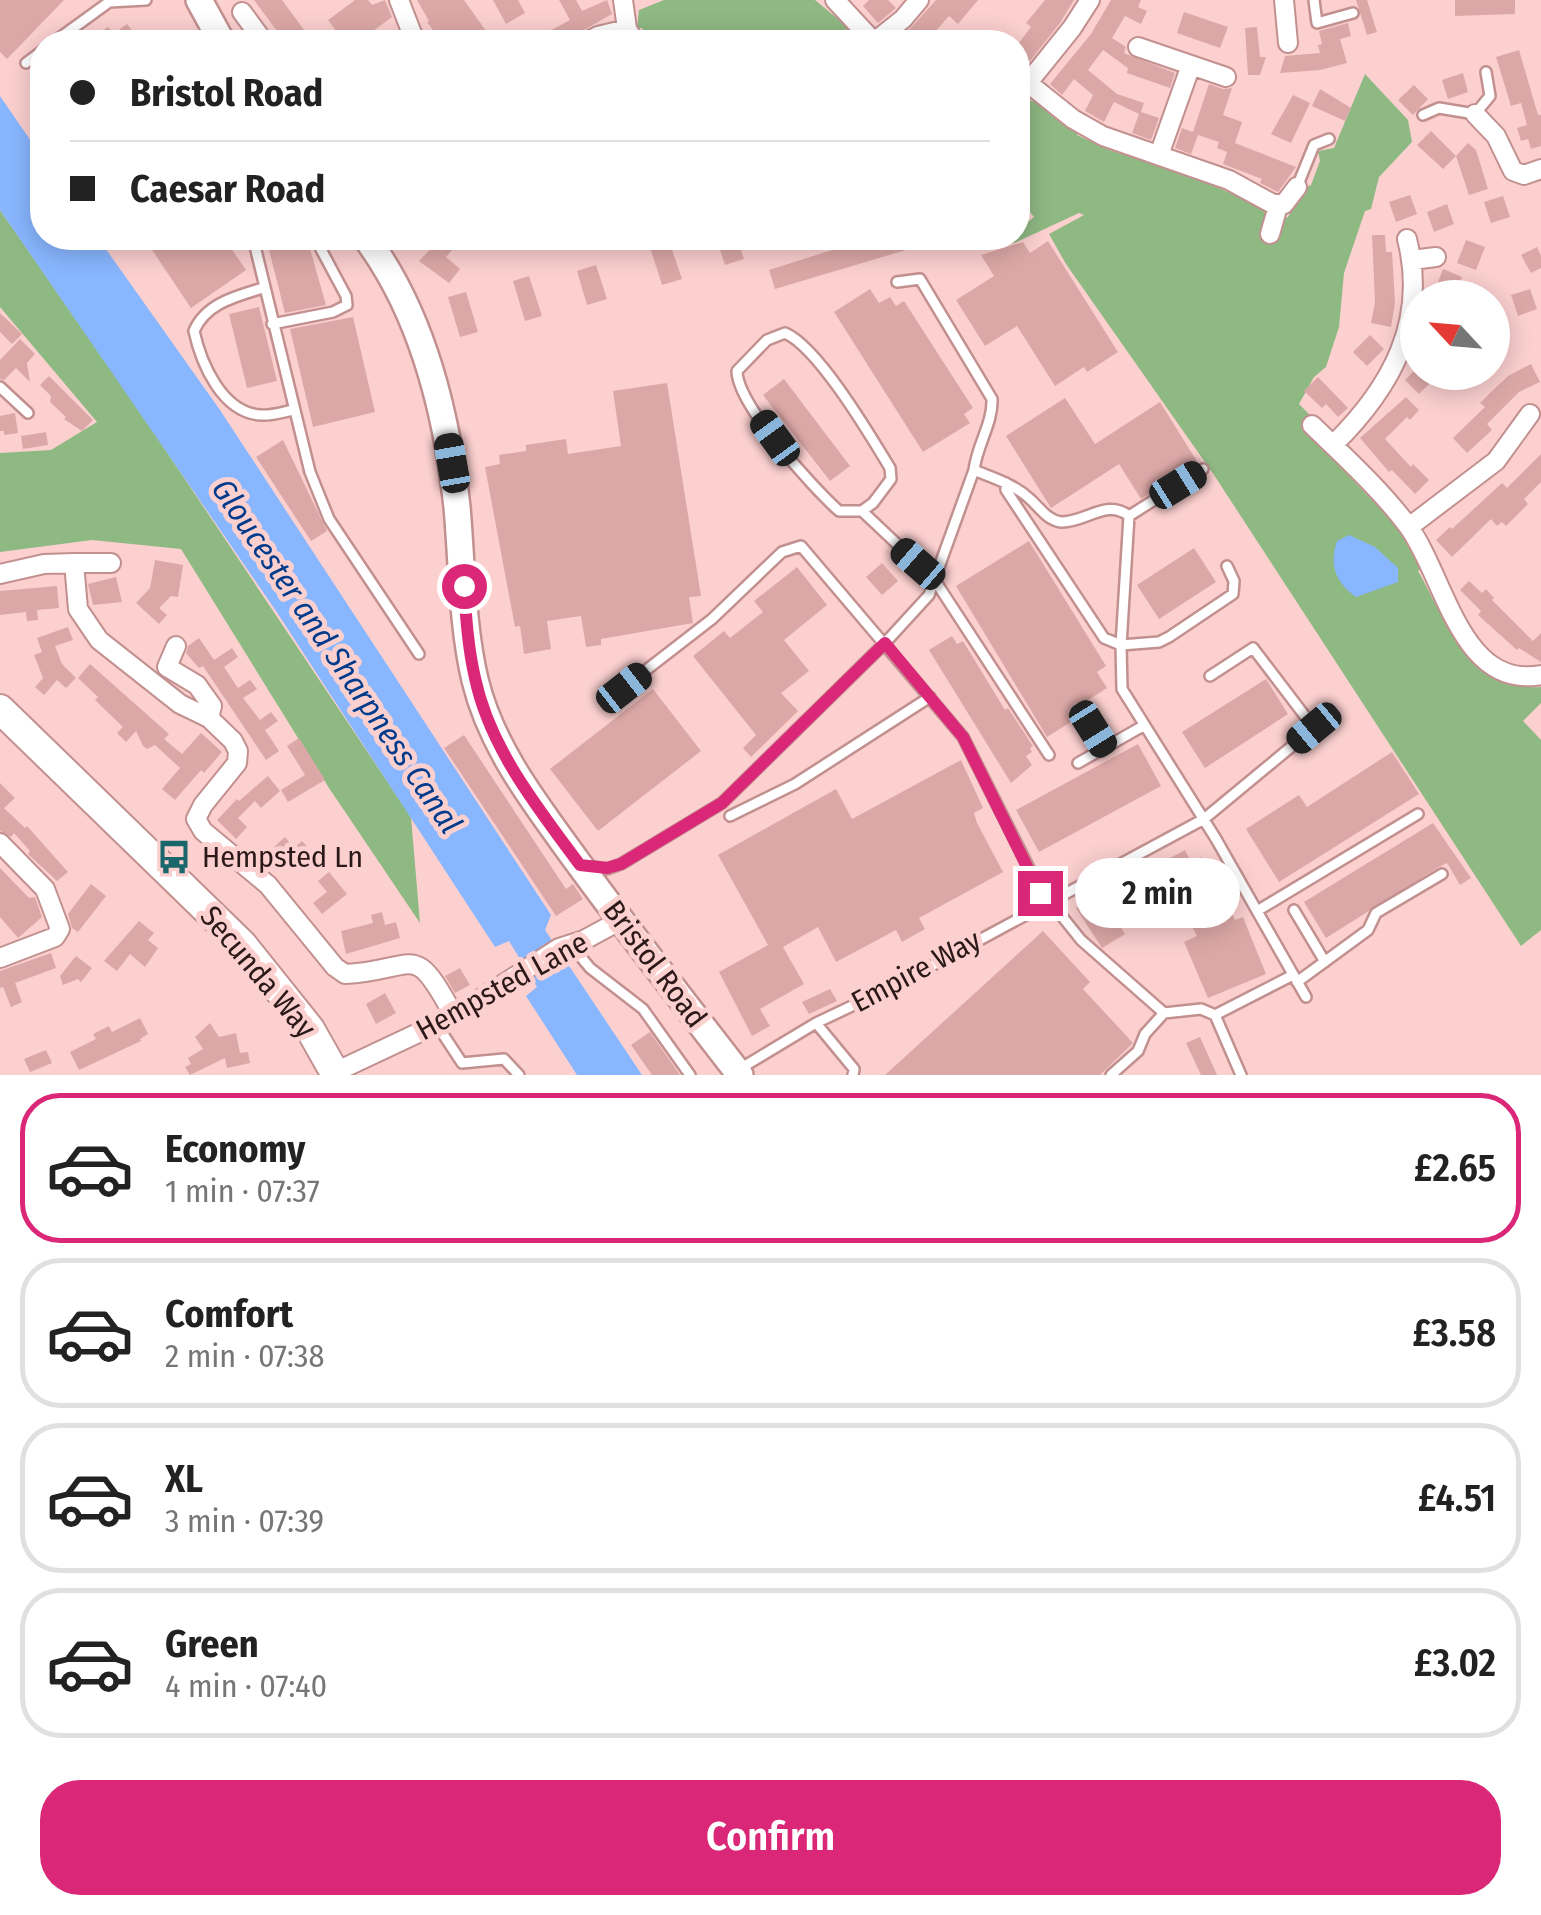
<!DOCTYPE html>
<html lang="en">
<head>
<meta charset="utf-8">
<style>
  :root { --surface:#fff; --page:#f2f2f2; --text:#222; --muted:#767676; --line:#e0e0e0; --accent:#db2777 }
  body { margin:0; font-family:"Fira Sans Condensed",sans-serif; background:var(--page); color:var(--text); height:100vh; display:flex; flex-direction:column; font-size:38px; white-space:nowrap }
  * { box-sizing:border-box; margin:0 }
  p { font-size:32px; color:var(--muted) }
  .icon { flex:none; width:55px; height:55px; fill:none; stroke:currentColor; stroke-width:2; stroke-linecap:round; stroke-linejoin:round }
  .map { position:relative; height:1075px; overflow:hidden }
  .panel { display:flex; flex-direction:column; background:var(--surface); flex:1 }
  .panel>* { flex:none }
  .top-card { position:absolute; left:30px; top:30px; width:1000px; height:220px; border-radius:40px; box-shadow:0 5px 25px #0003; display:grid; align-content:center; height:220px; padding:0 40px; background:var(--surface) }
  .needle { width:65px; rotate:296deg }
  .fabs { position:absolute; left:1400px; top:280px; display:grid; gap:20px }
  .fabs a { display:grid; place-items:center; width:110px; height:110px; border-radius:50%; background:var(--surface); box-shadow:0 5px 25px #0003; font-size:50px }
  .end { position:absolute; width:45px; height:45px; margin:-22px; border:12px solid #db2777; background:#fff; box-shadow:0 0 0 5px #fff }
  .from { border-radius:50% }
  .bubble { position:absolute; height:70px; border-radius:35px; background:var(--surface); box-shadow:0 5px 25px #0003; font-size:32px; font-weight:600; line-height:70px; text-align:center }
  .car { position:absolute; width:30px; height:60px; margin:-30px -15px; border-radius:12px; box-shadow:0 0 8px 2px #0007; background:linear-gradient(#222 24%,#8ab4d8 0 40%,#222 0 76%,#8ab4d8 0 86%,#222 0) }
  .top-card b { display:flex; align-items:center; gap:35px; height:95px; font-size:38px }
  .top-card b+b { border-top:2px solid var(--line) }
  .top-card i { width:25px; height:25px; background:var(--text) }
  ul { padding:18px 0 0; list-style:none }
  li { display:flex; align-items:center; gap:30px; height:150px; margin:0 20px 15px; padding:0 20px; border:5px solid var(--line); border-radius:40px }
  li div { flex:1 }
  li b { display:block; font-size:38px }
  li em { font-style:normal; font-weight:600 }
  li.on { border-color:var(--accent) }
  li>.icon { width:90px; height:90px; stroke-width:1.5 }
  .cta { display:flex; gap:20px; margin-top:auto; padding:20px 40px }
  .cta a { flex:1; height:115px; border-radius:40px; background:var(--accent); color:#fff; font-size:40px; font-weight:600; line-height:115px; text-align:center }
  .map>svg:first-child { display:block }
  .green { fill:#8fb983 }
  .water { fill:#88b6ff }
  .building { fill:#dca8a7 }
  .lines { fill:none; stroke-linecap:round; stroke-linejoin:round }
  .lane-casing { stroke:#c39090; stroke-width:14 }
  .street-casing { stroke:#c39090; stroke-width:22 }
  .secondary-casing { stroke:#c39090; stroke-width:30 }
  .primary-casing { stroke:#c39090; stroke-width:32 }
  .lane { stroke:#fff; stroke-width:9 }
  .street { stroke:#fff; stroke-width:18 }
  .secondary { stroke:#fff; stroke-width:25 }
  .primary { stroke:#fff; stroke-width:28 }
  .route { stroke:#db2777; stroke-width:12 }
  .labels { text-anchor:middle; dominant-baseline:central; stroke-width:10; stroke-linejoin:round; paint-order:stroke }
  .poi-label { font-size:30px; fill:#2b1818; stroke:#fbd0cf; text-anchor:start }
  .street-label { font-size:30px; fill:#2b1818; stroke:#fbd0cf }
  .water-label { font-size:32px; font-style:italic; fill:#003b8c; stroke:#fbd0cf }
</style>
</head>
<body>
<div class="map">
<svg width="1541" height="1075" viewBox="0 0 1541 1075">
  <rect width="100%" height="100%" fill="#fbd0cf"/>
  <path class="green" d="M664,0h151l29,24 4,-1v6l11,13h-210l-7,-14h-5l2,-18z
    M1365,74l43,46 4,22 -33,35 -8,32 -6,2 -21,62 -5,54 -13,40 -12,10 -15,27 15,15 -8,12 93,97 23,40 -4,3c30,52 50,121 123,116v16l-18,18 18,19v190l-20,16 -307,-471 -148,-211 -17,-30 35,-19 -5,-2 -67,31 2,-6h4v-8l16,-13 -10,-12 -4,2 -2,-3v-99l7,-7 21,9 2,6 21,16 8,1v5l24,11 4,-3 4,7 38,12 3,-3 12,4 2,5 37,13 5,-3 3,6 36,15 3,-3 34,23 6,-2 16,-29 7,-3 9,-24 -2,-10 16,-3z
    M0,210l144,208 267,399 9,106 -91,-135 -148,-239 -89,-9 -92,12v-99l51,-3 46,-28 -97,-115z"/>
  <path class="water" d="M0,96l42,61v81h56l122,172 331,505 -6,15 97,145h-65l-51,-79 11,-9 -28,-46 -14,6 -219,-336 -276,-401z
    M1349,535l26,12 23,21v14l-42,15c-21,-15 -27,-32 -19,-56z"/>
  <path class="building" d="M0,0h64l-57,59 -7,-7z
    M254,0h28l31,42h-28z
    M355,0h13l4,5 13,-5 7,17 -34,25h-7l-8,-10 -4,3 -11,-15z
    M417,0h47l30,42h-18l-9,-12 -16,12h-9l-15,-20 2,-1z
    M493,0h25l7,13 -19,11z
    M559,0h17l6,11 25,-11 5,14 -49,28h-34l41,-22z
    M869,0h19l8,8 -18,15 -15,-17z
    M936,0h42l-20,24 -9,-8 -23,26h-28z
    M1045,0h29l-14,23 -42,53v-32l13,-17 -5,-4z
    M1111,0h30l-3,7 9,4 -6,13 -16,-8 -13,22 14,9 -2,6 51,20 -5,15 -43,-15 1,-5 -25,-18 -15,20 29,24 27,9 -3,9 18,6 -8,22 -19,-7 7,-19 -25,-12 -10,20 -19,-11 8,-16 -19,-16 -12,16 -12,-11 41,-50z
    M1356,0h11l10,32 -10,3z
    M1455,0h60v14l-60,2z
    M1184,12l44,15 -8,21 -43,-15z
    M1348,23l3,13 -11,3 7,24 -27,7 -40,3 5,-17 35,-3 -2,-8 4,-1 -3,-13z
    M127,24l14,18h-54l21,-15 5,7z
    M1257,27l3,30h6l-6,18h-12l-3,-47z
    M1519,50l19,65h3v31l-10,3 -3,-10 -7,2 -4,-13 10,-3 -6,-22 -10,3 -15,-49z
    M1463,73l5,19 -20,7 -6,-19z
    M1209,84l14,5 9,-1 -9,27 19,7 -7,21 61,24 -18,25 -18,-9 2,-4 -39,-15 4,-12 -10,-4 2,-6 -21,-7 -7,19 -16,-6 7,-20 11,4z
    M1414,85l14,14 -15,16 -15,-15z
    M1320,89l31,19 -6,13 -33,-15z
    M1293,95l17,8 -19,40 -20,-9z
    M1431,131l25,25 -13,13 -26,-24z
    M1468,143l8,7 12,39 -19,6 -13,-39z
    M1410,195l7,19 -21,8 -7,-20z
    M1503,196l7,21 -19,6 -7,-21z
    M1447,204l7,20 -20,8 -7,-20z
    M1372,235h13l1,17h6l3,51 -4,24 -20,-4 4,-21z
    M144,238h80l22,32 -55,38z
    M266,238h41l19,67 -41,8z
    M441,238h22l-17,19 14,12 -11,14 -30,-22z
    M647,238h21l14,41 -20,6z
    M716,238h21l7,21 -19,6z
    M870,238h44l2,9 -141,42 -6,-19z
    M1466,240l19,7 -9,23 -19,-7z
    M1048,241l70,111 -31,20 -3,-5 -29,19 -38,-60 -32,20 -29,-46 38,-24 -13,-21 42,-13 7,11z
    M1537,247l4,9v12l-10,5 -10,-18z
    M596,265l11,34 -20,6 -10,-34z
    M1443,269l19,8 -8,20 -19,-7z
    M529,276l13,40 -17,5 -12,-40z
    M870,289l9,14 11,-6 6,9 8,-5 69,107 -9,6 6,9 -47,29 -89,-140z
    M1530,289l7,20 -19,7 -7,-21z
    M466,292l12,40 -18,5 -12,-40z
    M259,307l18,74 -30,7 -18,-74z
    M0,313l22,21 -10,10 -12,-12z
    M353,317l22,95 -62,15 -23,-98z
    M1370,335l14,14 -17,17 -14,-14z
    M20,339l15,15 -8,9 3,19 -14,-14 -12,12 -4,-1v-19z
    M1531,364l9,18 -21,10 -32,32 5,6 -25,23 -14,-15 32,-31 -5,-4 9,-9 19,-18z
    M1413,372h15l6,7 -15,15 -14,-14z
    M49,376l44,44 -11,11 -18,-12 2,-2 -16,-15 1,-6 -11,-11z
    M1318,377l30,31 -10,9 -12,-13 -4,4 -18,-17z
    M784,379l66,87 -20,15 -67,-86z
    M667,383l34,213 -12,1 4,26 -92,16v6l-15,2 -5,-31 -34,5 4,28 -27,5 -4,-28 -5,1 -30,-160 15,-3 -1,-9 27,-4v-6l40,-6 2,15 53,-8 -8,-55z
    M1406,397l13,13 -9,10 -3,-3 -22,22 26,28 2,-3 16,16 -14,14 -23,-24 -3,2 -29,-34z
    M1065,398l30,46 65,-42 38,61 -57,36 -22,-35 -68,44 -45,-72z
    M15,413l3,20 -14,2v-4h-4v-15z
    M46,432l2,13 -25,4 -2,-13z
    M283,440l44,91 -16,10 -55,-84z
    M1541,454v28l-17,17 4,5 -22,22 -4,-4 -5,4 -6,-7 -39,38 -16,-17 14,-13 2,2 50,-46 5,5z
    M1029,541l77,125 -9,6 10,16 -22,14 -9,1 -7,8 5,9 -27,17 -91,-151z
    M1194,548l22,34 -57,37 -22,-34z
    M155,560l28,5 -5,32 -7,-1 -12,12 8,7 -8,9 -23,-21 14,-15z
    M882,563l16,18 -16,14 -16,-18z
    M797,567l30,38 -43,35 25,31 -28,22 17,18 -47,46 -8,-9 13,-13 -63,-79 31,-25 6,7 33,-26 -9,-11z
    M116,577l6,25 -29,3 -5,-21z
    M1469,581l13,12 4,-4 8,9 -2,2 41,41 8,-8v29l-22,-14 -2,2 -39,-35 3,-4 -21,-21z
    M57,586l2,22 -22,2 1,10 -11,1 -1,-9 -26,3v-24z
    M68,627l5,13 -18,6 7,18 14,14 -10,10 -9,-8 -13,15 -9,-8 8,-9 -9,-23 8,-3 -5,-14z
    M952,636l5,8 6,-3 42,69 3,-2 25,38 -3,2 2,4 -6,4 6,9 -21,18 -82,-133z
    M199,638l15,22 18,-12 6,9 -14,10 14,21 12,-8 7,9 -14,9 17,22 11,-8 7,9 -13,9 14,21 -13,9 -63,-94 -4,2 -13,-15 2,-7z
    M90,664l79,70 -5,5 18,15 19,-21 21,19 -18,21 -3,-3 -26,30 -13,-11 18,-21 -25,-23 -8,4 -4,-3 -7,-15 -10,11 -9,-9 6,-6 -28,-27 3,-3 -20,-19z
    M1266,679l22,35 -83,54 -23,-36z
    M653,689l48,62 -103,80 -48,-62z
    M464,735l102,154 7,-5 10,15 -27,17 -112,-168z
    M299,738l26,42 -37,22 -7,-12 24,-15 -18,-29z
    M1138,744l23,42 -122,66 -23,-42z
    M1392,752l27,42 -140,88 -33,-53 53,-34 8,12z
    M961,760l22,48 -9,5 3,10 26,49 -84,46 6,11 -23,13 -6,-12 -60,32 -18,-35 -35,20 21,37 -44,25 10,17 -18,10 -33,-64 49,-27 -50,-90 118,-66 16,30z
    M268,776l12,15 -19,17 -6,-7 -17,17 9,9 -11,12 -19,-19 20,-21 2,2z
    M0,783l15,15 -11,10 21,20 2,-2 41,46 -11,9 -29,-27 2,-3 -16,-18 -3,4 -11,-6z
    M1433,823l38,55 -11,7 -13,-22 -8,4 -113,71 -22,-36z
    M285,837l9,11 8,-7 11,12 -19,16 -20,-22z
    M1185,850l6,12 10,-5 34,63 8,-3 23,57 -58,24 -24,-56 13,-6 -32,-60 4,-2 -6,-12z
    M0,868l29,30 6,-1 7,20 -24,21 -18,-21z
    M329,872l18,22 -25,20 -9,-11 14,-11 -9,-11z
    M91,884l15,12 -28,36 -6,-4 -4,-14z
    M1099,893l4,6 5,-3 13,20 -5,4 9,14 -23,14 -26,-40z
    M382,912l3,13 11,-3 4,16 -54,16 -5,-23 32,-8 -2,-8z
    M139,921l15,12 -6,7 10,8 -13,19 -15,-13 -13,17 -13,-10z
    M1043,931l47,51 -7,7 50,54 -33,32h-215z
    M51,953l5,15 -41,15 7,19 -11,5 -8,-20 -3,1v-17z
    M76,956l16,12 -11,14 -3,-3 -15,6 -3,-9z
    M460,968l10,17 -15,8 -10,-17z
    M830,989l7,12 -28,13 -7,-12z
    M385,993l11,20 -20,11 -10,-20z
    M140,1018l8,16 -8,5 1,2 -62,29 -9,-18 26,-13 -3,-5 16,-8 3,6z
    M210,1023l9,14 17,-4 4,20 8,-1 2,11 -23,5 -2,-10 -35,17 -5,-8 6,-3 -3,-6 15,-9 -8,-12z
    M650,1032l30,43h-28l-21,-30z
    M1200,1037l17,38h-16l-15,-32z
    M46,1050l6,13 -22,9 -6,-13z"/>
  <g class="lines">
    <g class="lane-casing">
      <path id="lane" d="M1314,0l3,23 36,-10
        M54,42l55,-40 37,-2
        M26,63l16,-12
        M1423,115l16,-7 36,6 15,-18 -4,-24
        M1297,187l17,-42 15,-6
        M253,238l57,234 19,47 90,135
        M263,288c-26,8 -57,15 -69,43 7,32 28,82 67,84 10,1 22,-3 32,-5
        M272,324l61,-12 14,-7 -1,-9 -31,-58
        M0,387l28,26
        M974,470c19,8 40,14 56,29 10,9 17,21 31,23 24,1 46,-24 68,-6l-8,129 -17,-7 -98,-148v-7
        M862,511l11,-8 18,-24 -1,-11c-20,-33 -72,-121 -105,-135l-18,7 -30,31c0,33 76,117 102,140h23l72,68 115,176
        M1129,516l74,-47
        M1227,566l7,15 -1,13 -64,43 -10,5 -38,3 1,44 94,150 90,158
        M623,688l89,-69 70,-67 19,-6 162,191 83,165
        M1081,709l24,39
        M1078,763l65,-37
        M730,816l65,-32 135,-87
        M587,866l20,3 14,-5 101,-61 163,-160 44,-48 45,-125c3,-25 19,-47 18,-71l-72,-120 -23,3
        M1049,900l32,40 83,73
        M1294,910l31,52
        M1257,911l161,-97
        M571,945l19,23 53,41 47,66
        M1297,982l71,-52 8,-17 66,-39
        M1215,1015l26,60
        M816,1023l38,46 -1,6
        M437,1025l25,38
        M462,1063l42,-4 15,16
        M738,1070l78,-47 80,-38 308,-166 110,-91 -61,-80 -43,28
        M1111,1075l27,-24 7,-17 19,-21 37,-4 14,6 78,-40"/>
    </g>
    <g class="street-casing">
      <path id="street" d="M399,0l14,36
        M623,0l4,29 8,13
        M835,0l39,42 29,-23 16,-19
        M1284,0l4,43
        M242,12l22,30
        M587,42l11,-6 29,-7
        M1138,47l88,30
        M1028,83l45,36 30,17 126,44 44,24h11l13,-17
        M1018,95l54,-67 18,-28
        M1475,114l21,22 17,35 11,4 17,-6
        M1159,155l32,-90
        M1270,234l8,-28
        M775,238h13
        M1412,260l24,-3
        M1312,425c32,31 69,65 96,101 37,50 52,164 133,149
        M1333,445c58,-57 95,-123 74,-206
        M1409,527l87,-66 34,-47
        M74,563h37
        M0,574l44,-10 30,-1 4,46 21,31 81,64 29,14 24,23 5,10 -1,12 -34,42 -7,14 7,12 65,54 67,82 10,7c73,-4 67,-36 109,42
        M176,646l-9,21 30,18 15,21 -3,12
        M0,843l45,46 15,40 -5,8 -55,21
        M329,1075l125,-59 105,-68 25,-8 37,-20"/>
    </g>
    <g class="secondary-casing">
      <path id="secondary" d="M199,0l23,42
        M366,238c56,75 81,177 91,269 5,57 5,118 18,173 17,70 63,127 104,184 52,71 107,141 161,211"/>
    </g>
    <g class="primary-casing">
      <path id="primary" d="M0,709l242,235 68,85 26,46"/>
    </g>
    <use href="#lane" class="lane"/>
    <use href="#street" class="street"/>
    <use href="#secondary" class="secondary"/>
    <use href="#primary" class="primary"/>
  </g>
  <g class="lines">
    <path class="route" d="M464,586c2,31 4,62 11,92 15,71 63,130 105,187l27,3 14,-4 101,-61 163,-160 78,94 77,156"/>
  </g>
  <defs>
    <g id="bus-bare" transform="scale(2.7)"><path d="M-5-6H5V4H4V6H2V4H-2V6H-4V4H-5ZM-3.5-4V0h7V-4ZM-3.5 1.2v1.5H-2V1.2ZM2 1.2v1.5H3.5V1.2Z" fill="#1a676b" stroke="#fbd0cf" stroke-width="2.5" paint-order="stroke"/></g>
  </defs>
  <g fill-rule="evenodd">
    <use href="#bus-bare" x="174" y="857"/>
  </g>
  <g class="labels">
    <g class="poi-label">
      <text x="202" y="857">Hempsted Ln</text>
    </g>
    <g class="street-label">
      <text transform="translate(655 964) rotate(53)">Bristol Road</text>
      <text transform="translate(916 971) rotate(-28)">Empire Way</text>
      <text transform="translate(258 972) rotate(50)">Secunda Way</text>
      <text transform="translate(502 986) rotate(-29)">Hempsted Lane</text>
    </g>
    <g class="water-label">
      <text transform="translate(337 656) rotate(56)">Gloucester and Sharpness Canal</text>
    </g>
  </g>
</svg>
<div class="fabs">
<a><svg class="needle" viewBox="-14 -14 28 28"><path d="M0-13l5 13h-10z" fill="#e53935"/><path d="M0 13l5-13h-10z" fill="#767676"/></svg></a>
</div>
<i class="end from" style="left:464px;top:586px"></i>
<i class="end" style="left:1040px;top:893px"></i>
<div class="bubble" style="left:1075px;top:858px;width:165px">2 min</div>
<i class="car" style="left:775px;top:438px;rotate:324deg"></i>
<i class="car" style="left:452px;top:463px;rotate:350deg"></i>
<i class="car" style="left:1178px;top:485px;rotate:58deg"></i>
<i class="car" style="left:918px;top:564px;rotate:311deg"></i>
<i class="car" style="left:624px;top:688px;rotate:52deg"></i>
<i class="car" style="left:1314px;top:728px;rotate:230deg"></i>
<i class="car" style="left:1093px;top:729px;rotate:148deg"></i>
<div class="top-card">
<b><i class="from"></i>Bristol Road</b>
<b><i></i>Caesar Road</b>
</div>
</div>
<section class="panel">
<ul>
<li class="on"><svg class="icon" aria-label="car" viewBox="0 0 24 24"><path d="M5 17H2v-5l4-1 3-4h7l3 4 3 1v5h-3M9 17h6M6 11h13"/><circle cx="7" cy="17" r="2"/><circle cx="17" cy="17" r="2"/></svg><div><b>Economy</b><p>1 min · 07:37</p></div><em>£2.65</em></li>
<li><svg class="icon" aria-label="car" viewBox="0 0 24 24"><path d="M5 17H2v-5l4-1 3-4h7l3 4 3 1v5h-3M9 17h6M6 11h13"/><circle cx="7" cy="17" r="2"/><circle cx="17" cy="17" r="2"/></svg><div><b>Comfort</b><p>2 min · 07:38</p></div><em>£3.58</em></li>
<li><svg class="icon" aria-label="car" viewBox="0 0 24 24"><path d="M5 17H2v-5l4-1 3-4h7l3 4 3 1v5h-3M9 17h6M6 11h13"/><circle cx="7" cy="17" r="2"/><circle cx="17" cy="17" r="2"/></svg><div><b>XL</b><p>3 min · 07:39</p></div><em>£4.51</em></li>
<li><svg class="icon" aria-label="car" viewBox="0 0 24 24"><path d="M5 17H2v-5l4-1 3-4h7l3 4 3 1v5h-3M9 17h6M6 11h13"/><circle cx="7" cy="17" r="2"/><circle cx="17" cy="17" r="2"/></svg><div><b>Green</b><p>4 min · 07:40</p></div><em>£3.02</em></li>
</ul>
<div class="cta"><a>Confirm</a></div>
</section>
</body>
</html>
